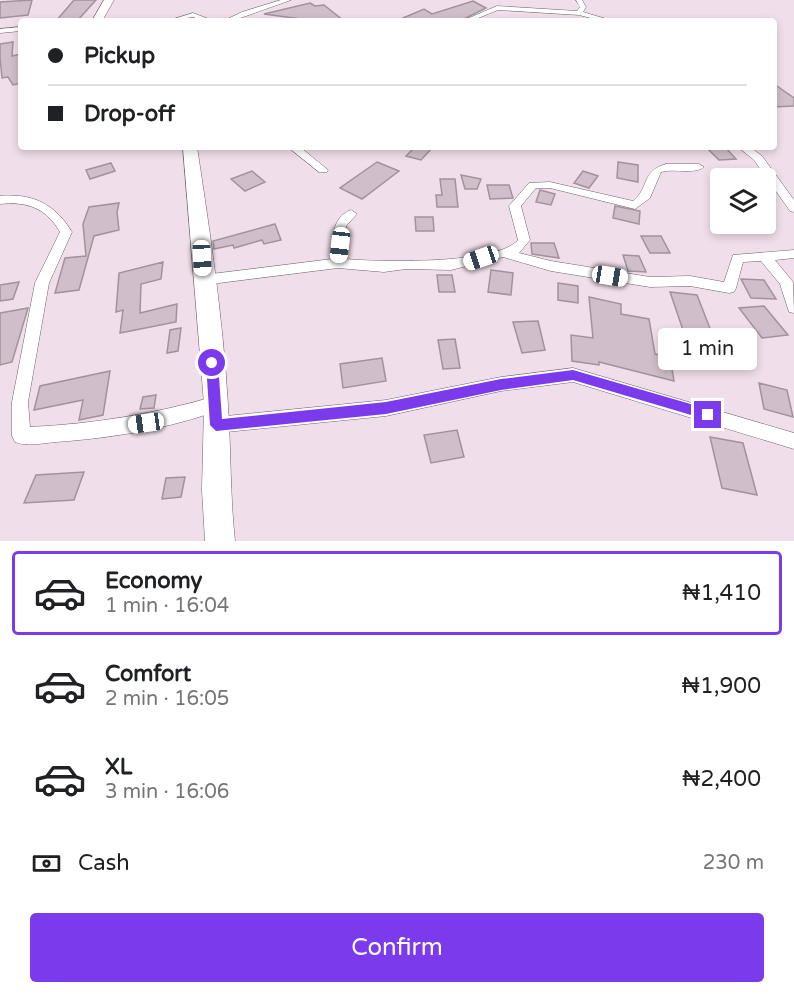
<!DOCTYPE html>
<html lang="en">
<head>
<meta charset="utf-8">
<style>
  :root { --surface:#fff; --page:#f6f6f6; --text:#202124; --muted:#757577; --line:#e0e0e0; --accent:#7c3aed }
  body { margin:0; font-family:"Varela Round",sans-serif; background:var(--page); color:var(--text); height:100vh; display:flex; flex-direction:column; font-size:22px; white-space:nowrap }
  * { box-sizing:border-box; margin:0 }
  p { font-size:20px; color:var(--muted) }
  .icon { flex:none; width:33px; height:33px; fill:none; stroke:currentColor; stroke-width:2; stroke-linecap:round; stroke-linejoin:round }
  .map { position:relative; height:541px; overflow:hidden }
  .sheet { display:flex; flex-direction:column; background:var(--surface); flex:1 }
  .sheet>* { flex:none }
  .banner { position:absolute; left:18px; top:18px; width:759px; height:132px; border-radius:6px; box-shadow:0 3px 9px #0003; display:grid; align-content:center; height:132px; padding:0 30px; background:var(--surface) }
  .tools { position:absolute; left:710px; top:168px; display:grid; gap:12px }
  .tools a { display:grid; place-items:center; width:66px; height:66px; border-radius:6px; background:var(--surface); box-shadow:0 3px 9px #0003; font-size:30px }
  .end { position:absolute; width:27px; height:27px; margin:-14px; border:8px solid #7c3aed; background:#fff; box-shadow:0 0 0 3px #fff }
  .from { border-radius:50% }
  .bubble { position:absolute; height:42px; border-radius:6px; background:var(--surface); box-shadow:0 3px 9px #0003; font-size:20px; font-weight:600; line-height:42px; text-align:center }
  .car { position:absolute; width:18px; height:36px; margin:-18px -9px; border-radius:8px; box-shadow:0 0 4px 2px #0007; background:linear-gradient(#fff 24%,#345 0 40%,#fff 0 76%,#345 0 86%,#fff 0) }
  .banner b { display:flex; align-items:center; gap:21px; height:57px; font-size:22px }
  .banner b+b { border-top:2px solid var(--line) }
  .banner i { width:15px; height:15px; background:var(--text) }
  ul { padding:10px 0 0; list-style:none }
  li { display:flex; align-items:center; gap:18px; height:84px; margin:0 12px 9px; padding:0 18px; border:3px solid transparent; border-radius:6px }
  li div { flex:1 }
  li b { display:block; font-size:22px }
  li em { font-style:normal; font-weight:600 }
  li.on { border-color:var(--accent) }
  li>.icon { width:54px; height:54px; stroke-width:1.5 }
  .pay { display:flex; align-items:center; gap:15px; height:66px; padding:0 30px; font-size:22px }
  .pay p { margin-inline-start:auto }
  .primary-button { display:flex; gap:12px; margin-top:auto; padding:12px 30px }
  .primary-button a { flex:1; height:69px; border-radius:6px; background:var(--accent); color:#fff; font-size:24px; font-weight:600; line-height:69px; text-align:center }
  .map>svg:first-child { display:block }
  .building { fill:#d0bfca; stroke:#a2929c; stroke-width:1.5 }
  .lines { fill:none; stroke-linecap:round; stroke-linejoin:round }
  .street-casing { stroke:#6f606a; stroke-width:1 }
  .secondary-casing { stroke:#6f606a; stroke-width:1 }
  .street { fill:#fff; fill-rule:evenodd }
  .secondary { fill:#fff; fill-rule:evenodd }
  .route { fill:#7c3aed }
</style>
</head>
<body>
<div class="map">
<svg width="794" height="541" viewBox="0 0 794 541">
  <rect width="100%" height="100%" fill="#f0dfea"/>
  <path class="building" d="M32,0l-4,15 -28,3v-16z
    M74,0h22l-19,21h-21z
    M473,1l13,7 -26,13h-64l28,-12 8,5z
    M310,3l5,3 9,-1 20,16h-28l-52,-7z
    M13,42l-1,14 9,-2v29l-8,2 -5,-8 -6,1 -2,-20v-14z
    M774,84l20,14v8l-20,1z
    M415,147h18l-12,13 -15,-4z
    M720,147h5l11,12 -17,1 -12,-12z
    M377,162l22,9 -37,28 -22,-11z
    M618,162l20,3v17l-21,-4z
    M111,163l4,8 -25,8 -4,-9z
    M252,171l13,11 -20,9 -14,-12z
    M583,171l15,5 -9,12 -15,-5z
    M461,175l20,4 -4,10h-12z
    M440,179h15l3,28h-21l-1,-12h6z
    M487,185h22l4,13 -23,1z
    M540,190l15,4 -4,11 -15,-3z
    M119,203l-2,9 2,18 -25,6 -15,54 -24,3 10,-35 21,-2 -3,-32 6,-17z
    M615,206l25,5 -1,13 -26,-6z
    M415,217h18l1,14h-18z
    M275,224l6,16 -17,4 -2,-4 -28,8 -1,-3 -19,4 -1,-8z
    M641,236h20l9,17h-20z
    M531,243h23l5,15 -27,-4z
    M623,255l16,1 7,16 -18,-1z
    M163,262l-2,17 -20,5 -1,29 37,-9 -1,18 -56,11 3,-23 -7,2 3,-39z
    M491,270l22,3 -2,22 -23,-3z
    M437,275h15l3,17h-16z
    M741,279l23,1 12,19 -25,-1z
    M19,282l-6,17 -13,2v-16z
    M558,283l20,3v17l-20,-3z
    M670,292l27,3 19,49 4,21 -33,-6 -4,-29z
    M589,297l32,7v10l28,5 6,35 15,3 4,24 -75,-19v3l-27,-4 -1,-26 22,3z
    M764,306l24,29 -26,3 -23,-30z
    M28,308l-16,54 -12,3v-52z
    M538,321l7,29 -23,3 -9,-31z
    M181,328l-3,23 -11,2 3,-23z
    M455,339l5,29 -17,1 -5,-29z
    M382,358l4,23 -43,7 -3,-24z
    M110,371l-7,44 -24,5 4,-20 -49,10 6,-24z
    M759,383l28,7 6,27 -29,-8z
    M156,395l-2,13 -14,1 3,-12z
    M457,430l7,27 -33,6 -7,-28z
    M710,437l33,6 14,52 -35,-7z
    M84,472l-10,28 -50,3 12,-28z
    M185,477l-4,20 -19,2 4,-21z"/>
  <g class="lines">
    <g class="street-casing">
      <path id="street" d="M281,0h10l-59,21h-9l19,-9z
        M576,0h6l4,7 -3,5 30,9h-11l-23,-6 -81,-5 -27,11h-9l35,-15 80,5 3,-4z
        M193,13l21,8h-10l-11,-4 -26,4z
        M21,27v4l-21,2v-4z
        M288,147h12l28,23 -1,2h-8z
        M738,147h12l12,9 32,44v12l-4,-1 -36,-51z
        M666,164h33l5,3c-10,8 -30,1 -43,5l-11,26 -15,11 -85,-21h-14l-15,18 9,34 -11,13 32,8 99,16 40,-1 34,6 9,-27 61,-5v8l-19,2 18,22 1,31 -5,-1 -9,-28 -19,-23 -18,1 -7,26 -2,4 -5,1 -39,-7 -40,1 -99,-16 -48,-14 -52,13 -45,-1 -22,3 -46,-4 -135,17 -7,-5 7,-5 129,-16c1,-18 -2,-41 19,-49l6,4 -11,12 -1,33c33,3 152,6 173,-19l-9,-34 20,-23 21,-1 83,19c17,-14 8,-30 33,-37z
        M0,196c33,-3 55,8 72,36l-23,51 -21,119 2,25c63,-3 125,-13 186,-31l6,3 2,5 -2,5c-53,20 -111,29 -166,33 -13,1 -29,5 -41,0l-3,-6v-34l23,-119 25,-51c-14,-24 -33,-31 -60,-28z
        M573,368l221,65v16l-221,-67 -72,9 -115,25 -170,17 -6,-2 -3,-6 3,-6 6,-2 170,-17 115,-23z"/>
    </g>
    <g class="secondary-casing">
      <path id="secondary" d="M104,0h10l-12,21h-10z
        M183,147h14c13,85 26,172 31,258 3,45 2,90 7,136h-30l-3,-51 2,-86z"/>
    </g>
    <use href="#street" class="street"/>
    <use href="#secondary" class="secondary"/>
  </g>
  <path class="route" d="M212,358l6,5 4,56 164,-17 115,-23 72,-9 135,39 7,6 -7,5 -135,-40 -72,10 -115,24 -170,17 -6,-6 -4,-62z"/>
</svg>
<div class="tools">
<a><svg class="icon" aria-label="layers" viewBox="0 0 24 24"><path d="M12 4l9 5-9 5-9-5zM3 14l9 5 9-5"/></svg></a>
</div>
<i class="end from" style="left:212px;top:363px"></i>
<i class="end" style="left:708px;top:415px"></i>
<div class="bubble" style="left:658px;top:328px;width:99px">1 min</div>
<i class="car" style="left:340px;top:245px;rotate:187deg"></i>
<i class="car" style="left:202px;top:258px;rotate:177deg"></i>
<i class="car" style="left:481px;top:258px;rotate:251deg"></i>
<i class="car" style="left:610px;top:276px;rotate:99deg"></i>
<i class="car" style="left:146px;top:423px;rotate:262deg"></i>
<div class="banner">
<b><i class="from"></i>Pickup</b>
<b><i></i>Drop-off</b>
</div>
</div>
<section class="sheet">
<ul>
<li class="on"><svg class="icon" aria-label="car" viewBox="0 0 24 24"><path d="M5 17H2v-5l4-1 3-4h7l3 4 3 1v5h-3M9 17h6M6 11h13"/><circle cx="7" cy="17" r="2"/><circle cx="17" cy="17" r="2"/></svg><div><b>Economy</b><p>1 min · 16:04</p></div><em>₦1,410</em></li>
<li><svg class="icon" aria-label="car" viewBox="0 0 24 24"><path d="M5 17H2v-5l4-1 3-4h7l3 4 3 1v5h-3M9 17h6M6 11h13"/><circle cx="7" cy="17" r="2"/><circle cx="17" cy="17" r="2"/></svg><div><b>Comfort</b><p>2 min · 16:05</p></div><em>₦1,900</em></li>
<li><svg class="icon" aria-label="car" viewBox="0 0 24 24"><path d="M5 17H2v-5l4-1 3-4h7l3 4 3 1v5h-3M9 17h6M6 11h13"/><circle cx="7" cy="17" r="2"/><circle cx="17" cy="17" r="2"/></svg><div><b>XL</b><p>3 min · 16:06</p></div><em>₦2,400</em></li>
</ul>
<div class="pay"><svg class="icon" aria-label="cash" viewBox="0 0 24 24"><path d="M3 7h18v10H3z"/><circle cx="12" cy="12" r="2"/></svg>Cash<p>230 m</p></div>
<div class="primary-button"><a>Confirm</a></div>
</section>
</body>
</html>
